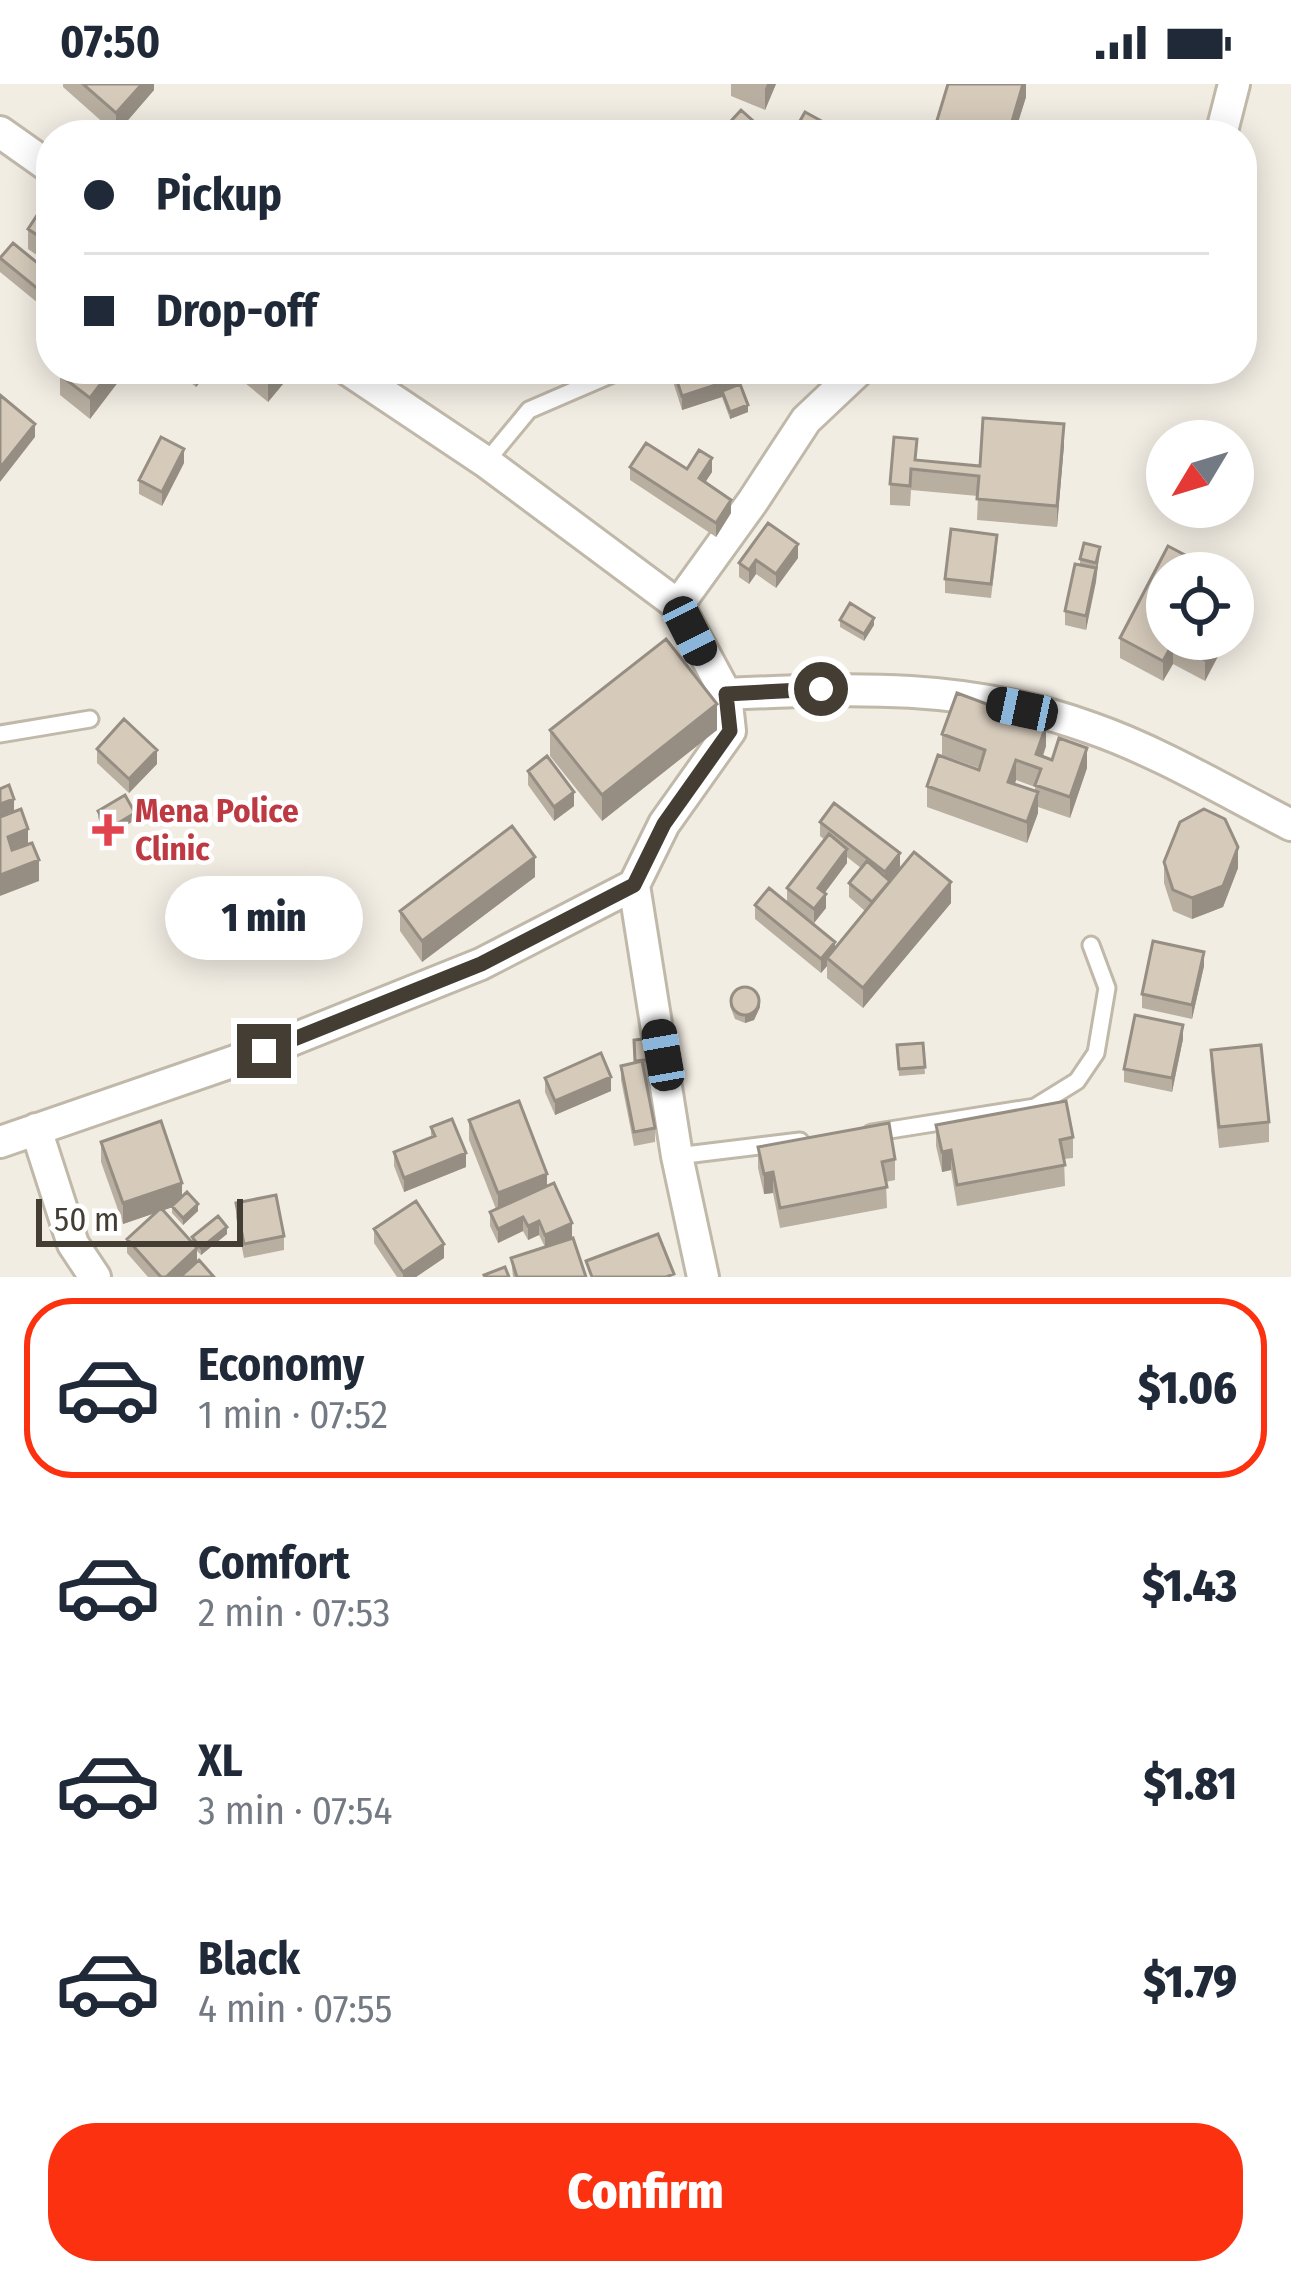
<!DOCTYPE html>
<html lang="en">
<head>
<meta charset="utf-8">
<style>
  :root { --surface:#fff; --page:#f6f6f7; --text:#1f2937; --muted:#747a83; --line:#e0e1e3; --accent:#fc310f }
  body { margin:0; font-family:"Fira Sans Condensed",sans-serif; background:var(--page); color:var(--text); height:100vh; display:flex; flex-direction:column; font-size:45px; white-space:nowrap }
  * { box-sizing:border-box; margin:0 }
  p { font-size:39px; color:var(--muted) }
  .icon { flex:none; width:66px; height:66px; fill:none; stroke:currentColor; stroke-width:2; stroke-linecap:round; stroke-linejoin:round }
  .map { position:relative; height:1193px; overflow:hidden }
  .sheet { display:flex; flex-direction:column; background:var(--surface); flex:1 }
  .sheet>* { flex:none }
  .guide { position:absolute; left:36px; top:36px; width:1221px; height:264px; border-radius:48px; box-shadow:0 6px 30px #0003; display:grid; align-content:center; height:264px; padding:0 48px; background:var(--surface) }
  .needle { width:78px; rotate:232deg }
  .fabs { position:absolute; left:1146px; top:336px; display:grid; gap:24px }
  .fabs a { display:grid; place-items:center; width:108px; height:108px; border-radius:50%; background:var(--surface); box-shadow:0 6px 30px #0003; font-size:60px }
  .scale { position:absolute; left:36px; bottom:30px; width:207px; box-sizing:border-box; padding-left:12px; border:6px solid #433d33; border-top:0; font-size:33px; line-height:42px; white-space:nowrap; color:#433d33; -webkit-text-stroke:9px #fff; paint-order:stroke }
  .end { position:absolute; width:54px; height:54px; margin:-27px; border:15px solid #433d33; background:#fff; box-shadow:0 0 0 6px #fff }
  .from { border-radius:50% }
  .bubble { position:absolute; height:84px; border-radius:42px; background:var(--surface); box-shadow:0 6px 30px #0003; font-size:39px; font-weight:800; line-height:84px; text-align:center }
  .car { position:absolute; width:36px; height:72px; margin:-36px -18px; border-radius:15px; box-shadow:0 0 9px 3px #0007; background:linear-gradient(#222 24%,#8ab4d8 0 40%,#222 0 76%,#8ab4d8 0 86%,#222 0) }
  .guide b { display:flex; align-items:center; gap:42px; height:114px; font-size:45px }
  .guide b+b { border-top:3px solid var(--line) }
  .guide i { width:30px; height:30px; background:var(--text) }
  ul { padding:21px 0 0; list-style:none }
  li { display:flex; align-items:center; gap:36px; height:180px; margin:0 24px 18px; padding:0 24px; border:6px solid transparent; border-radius:48px }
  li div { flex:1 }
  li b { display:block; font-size:45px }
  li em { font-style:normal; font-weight:800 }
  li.active { border-color:var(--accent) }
  li>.icon { width:108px; height:108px; stroke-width:1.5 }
  .action { display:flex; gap:24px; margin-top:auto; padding:24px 48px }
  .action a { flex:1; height:138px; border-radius:48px; background:var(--accent); color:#fff; font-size:48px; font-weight:800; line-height:138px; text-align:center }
  .status { display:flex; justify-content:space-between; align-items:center; height:84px; padding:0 60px; background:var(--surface); direction:ltr }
  .status svg { height:33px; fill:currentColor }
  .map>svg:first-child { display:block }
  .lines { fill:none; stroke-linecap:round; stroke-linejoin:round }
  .service-casing { stroke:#c0b8a9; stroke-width:21 }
  .minor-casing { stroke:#c0b8a9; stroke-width:36 }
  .service { stroke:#fff; stroke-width:15 }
  .minor { stroke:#fff; stroke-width:30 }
  .wall { fill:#b8afa1; fill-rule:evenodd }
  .shaded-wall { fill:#968e83 }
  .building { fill:#d6cbbb; stroke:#968e83; stroke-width:3 }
  .route { stroke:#433d33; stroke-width:15 }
  .health-dot { fill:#e0444e; stroke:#fff; stroke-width:4.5 }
  .labels { text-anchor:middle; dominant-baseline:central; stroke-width:9; stroke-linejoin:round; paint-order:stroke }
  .health-label { font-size:33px; font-weight:bold; fill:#be3a42; stroke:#fff; text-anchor:start }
</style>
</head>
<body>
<div class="status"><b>07:50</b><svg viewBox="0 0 49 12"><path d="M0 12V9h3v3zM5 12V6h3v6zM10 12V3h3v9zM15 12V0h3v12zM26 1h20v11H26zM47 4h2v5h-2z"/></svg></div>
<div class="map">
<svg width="1291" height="1193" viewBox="0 0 1291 1193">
  <rect width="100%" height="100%" fill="#f2ede3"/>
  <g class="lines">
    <g class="service-casing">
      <path id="service" d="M486,378l43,-52 95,-41
        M0,650l90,-15
        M871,1049l164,-26 42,-26 19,-28 11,-65 -16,-43
        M677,1072l123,-15"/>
    </g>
    <g class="minor-casing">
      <path id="minor" d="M0,48l51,36
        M1221,51l13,-51
        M678,521l75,-104 53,-81 54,-51
        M726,610c128,-6 242,-11 365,34 69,24 135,64 200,97
        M634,801l43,271 26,121
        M36,1045l37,115 22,33
        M0,1058l264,-91 217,-87 153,-79 30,-61 66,-93 -4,-37 -48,-89 -192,-143 -139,-93"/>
    </g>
    <use href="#service" class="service"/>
    <use href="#minor" class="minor"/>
  </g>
  <path class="wall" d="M63,0h91v6l-38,44 -53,-47z
    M731,0h45l-11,26 -34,-14z
    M1026,0v13l-12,38h-79v-8z
    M732,36l29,15h-20l-9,-8z
    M51,110v71l-23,-16v-20z
    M0,174l51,16v36l-2,2 -49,-40z
    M51,238v42l-10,-8v-21z
    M58,285h70l-38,50 -30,-24v-20l2,-3z
    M173,285h38l-15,18z
    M228,285h55v15l-15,18z
    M669,285h68l11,43 -18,7 -8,-22 -40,13z
    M1064,361l-7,82 -80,-7 1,-24 -67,-6 -1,16 -20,-1v-21l26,-24 64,6z
    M184,379l-22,43 -23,-12v-14z
    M630,383l82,5 -7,10 26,31 -15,24 -86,-57z
    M798,460v14l-22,30 -20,-14 -7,10 -10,-7v-14z
    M997,465l-6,49 -46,-5v-14z
    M1100,470l-14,76 -21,-5v-14l15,-46v-6z
    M840,536l34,5 -10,16 -24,-14z
    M1120,554l47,1h60l-22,42 -32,-17 -10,17 -43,-23z
    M550,646h167l-115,91 -52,-65z
    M942,650l104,12 -3,11 44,11 -17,50 -32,-11v6l-11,30 -100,-36v-21l52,-18 -37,-13zM1016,696l19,7v4l-20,-7z
    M97,665l60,15 -28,29 -32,-30z
    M528,687l46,35 -20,15 -26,-36z
    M98,727l37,9 -27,16 -10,-18z
    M820,738l80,45 -10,14 61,22 -88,105 -36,-30v-12l-6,7 -66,-54v-14l80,42 30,-36 -16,-14v-14l12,-15 -14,-11v6l-23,30 2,15 -12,15 -27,-21v-14l38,-48 -5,-4z
    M1164,778l74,6 -15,39 -31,12 -19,-8 -9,-28z
    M535,793l-113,85 -22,-31v-20z
    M1204,882l-12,53 -50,-11v-14z
    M730,915l30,8 -6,13 -9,3 -10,-4 -5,-13z
    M1183,955l-11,53 -48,-10v-13z
    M923,959l2,31 -26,2 -2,-31z
    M1211,966l58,72v20l-50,6 -8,-78z
    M654,975v7l-11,1 12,61v14l-21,4 -13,-66v-14z
    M545,994l66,13 -56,24 -10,-23z
    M469,1036l78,66 25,51 14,40h-73l-2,-19 34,-11 -6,-12 -11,5 -5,-9 -25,12 -8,-17v-14l6,-3 -27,-69z
    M936,1041l137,12v21l-9,1 1,27 -108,20 -6,-36 -9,2 -6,-26z
    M431,1043l35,40 -62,25 -10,-26v-14l37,-15z
    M101,1058l81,55 16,14 -15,14 -11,-12v-6l-9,3 29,32v-5l35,-3 -26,21 -4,-4v10l17,16h-66l-21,-24v-14l30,-27 -34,12 -22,-62z
    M758,1063l137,12v21l-9,2 1,26 -107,20 -7,-35 -9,1 -6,-26z
    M236,1119l48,33v14l-40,8 -8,-41z
    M374,1145l70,29 -28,19h-19l-23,-34z"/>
  <path class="shaded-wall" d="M142,0h12v6l-38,44v-21z
    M767,0h9l-11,26v-21z
    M1023,0h3v13l-12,38h-6z
    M112,285h16l-38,50v-21z
    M196,285h15l-15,18z
    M278,285h5v15l-15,18v-21z
    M740,293v14h-18v6l-40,13v-14z
    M748,321v7l-18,7v-7z
    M35,340v13l-35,45v-14z
    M1064,340v21l-7,82v-21z
    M184,365v14l-22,43v-14z
    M712,374v14l-13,20v-14z
    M731,416v13l-15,24v-14z
    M798,460v14l-22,30v-14z
    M1100,463l-4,35 -10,48v-14z
    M756,476v14l-7,10v-14z
    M874,534v7l-10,16v-7z
    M1216,555h11l-22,42v-21z
    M1173,559v21l-10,17v-20z
    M717,620v26l-115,91v-26z
    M1046,642v20l-8,22 -2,-14z
    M1087,664v20l-17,50v-21z
    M157,666v14l-28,29v-14z
    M1016,676v20l-8,23v-21z
    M574,708v14l-20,15v-14z
    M1038,708v21l-11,30v-21z
    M14,715v21l-14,5v-21z
    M135,729v7l-27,16v-7z
    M28,745v21l-20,7v-20z
    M1238,763v21l-15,39 -31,12v-21z
    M847,765v14l-29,39v-14z
    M900,769v14l-15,19v-14z
    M535,773v20l-113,85v-21z
    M39,776v21l-39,15v-21z
    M951,798v21l-88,105v-20z
    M826,810v14l-12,15v-14z
    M835,858v14l-8,2v8l-6,7v-14z
    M1204,868v14l-12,53v-14z
    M760,916v7l-6,13 -9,3v-7z
    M1183,941v14l-11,53v-14z
    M611,993v14l-56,24v-14z
    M951,1066v20l-9,2v-20z
    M466,1069v14l-62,25v-14z
    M773,1088v21l-9,1v-20z
    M547,1090v21l-49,19v-21z
    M182,1099v21l-59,20v-21z
    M198,1120v7l-15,14v-7z
    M523,1133v14l-25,12v-14z
    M539,1137v14l-11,5v-14z
    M572,1139v14l-27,12v-14z
    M227,1143v7l-26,21v-7z
    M444,1160v14l-28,19h-13v-5z
    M197,1164v14l-16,15h-15z"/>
  <path class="building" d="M83,0h59l-26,29z
    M948,0h75l-15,51h-62l1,-4 -12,-4z
    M741,26l20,18 -6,7h-6l-17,-15z
    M805,28l42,23h-55z
    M51,110v50l-23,-15z
    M13,159l38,31v22l-2,2 -49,-40z
    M51,238v21l-10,-8z
    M65,285h47l-22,29 -30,-23z
    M253,285h25l-10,12z
    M673,285h64l3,8 -58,19z
    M740,300l8,21 -18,7 -8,-21z
    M0,311l35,29 -35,44z
    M983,334l81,6 -7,82 -80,-7 2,-23 -68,-7 -1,17 -20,-2 4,-47 23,2 -2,21 65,6z
    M161,353l23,12 -22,43 -23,-12z
    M646,359l41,26 12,-19 13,8 -13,20 32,22 -15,23 -86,-56z
    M768,439l30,21 -22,30 -20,-14 -7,10 -10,-7z
    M951,445l46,6 -6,49 -46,-5z
    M1084,459l16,4 -4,16 -16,-4z
    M1168,462l51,27h-52v66h49l-11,21 -32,-17 -10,18 -43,-23z
    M1075,480l21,4 -10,48 -21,-5z
    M850,519l24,15 -10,16 -24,-14z
    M666,555l51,65 -115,91 -52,-65z
    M957,609l89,33 -10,28 16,6 7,-22 28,10 -17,49 -35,-12 6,-16 -25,-9 -8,22 30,10 -11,30 -100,-36 11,-31 41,15 6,-20 -43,-16z
    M124,635l33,31 -28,29 -32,-30z
    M547,672l27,36 -20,15 -26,-36z
    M9,701l5,14 -14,5v-15z
    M125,711l10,18 -27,16 -10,-18z
    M834,719l66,50 -15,19 -65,-50z
    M21,725l7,20 -20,8 4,13 20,-7 7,17 -39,15v-58z
    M1204,725l21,10 13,28 -15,39 -31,12 -19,-8 -9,-28 16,-40z
    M512,742l23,31 -113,84 -22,-30z
    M829,750l18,15 -29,39 8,6 -12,15 -27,-21z
    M914,768l37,30 -88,106 -36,-30z
    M867,777l23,20 -18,21 -23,-19z
    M769,804l66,54 -14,17 -66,-54z
    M1153,857l51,11 -12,53 -50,-11z
    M731 917a14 14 0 1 1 28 0a14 14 0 1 1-28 0Z
    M1135,931l48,10 -11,53 -48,-9z
    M652,954l2,21 -19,2 -1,-21z
    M923,959l2,24 -26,2 -2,-24z
    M1261,961l8,77 -50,5 -8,-77z
    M601,969l10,24 -56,24 -10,-23z
    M642,977l13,67 -21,4 -13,-66z
    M519,1017l28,73 -49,19 -29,-73z
    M1066,1017l7,36 -13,3 5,25 -108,20 -6,-35 -9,2 -6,-27z
    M452,1035l14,34 -62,25 -10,-26 41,-16 -4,-9z
    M161,1037l21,62 -59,20 -22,-61z
    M889,1039l6,36 -13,3 5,25 -107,21 -7,-36 -9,2 -6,-27z
    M554,1099l18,40 -27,12 -6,-14 -11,5 -5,-9 -25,12 -8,-17z
    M187,1108l11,12 -15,14 -11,-12z
    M276,1111l8,41 -40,8 -8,-41z
    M416,1117l28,43 -41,28 -29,-43z
    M161,1124l36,40 -31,29h-5l-34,-38z
    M218,1132l9,11 -26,21 -9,-11z
    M658,1150l16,40 -8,3h-74l-6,-16z
    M573,1154l13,39h-69l-6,-19z
    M199,1176l15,17h-34z
    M505,1183l4,10h-24l-1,-2z"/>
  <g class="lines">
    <path class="route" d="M264,967l217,-87 153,-79 30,-61 66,-93 -4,-37 95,-5"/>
  </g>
  <path class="health-dot" d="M102 728h12v12h12v12h-12v12h-12v-12h-12v-12h12z"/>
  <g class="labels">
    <g class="health-label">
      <text x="135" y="727">Mena Police<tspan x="135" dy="38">Clinic</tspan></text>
    </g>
  </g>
</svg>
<div class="fabs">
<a><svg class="needle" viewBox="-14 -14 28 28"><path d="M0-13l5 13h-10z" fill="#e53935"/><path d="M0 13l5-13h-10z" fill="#747a83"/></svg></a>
<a><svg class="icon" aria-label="locate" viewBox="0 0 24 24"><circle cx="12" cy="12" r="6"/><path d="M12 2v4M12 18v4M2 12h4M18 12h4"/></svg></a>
</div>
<div class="scale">50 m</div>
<i class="end from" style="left:821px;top:605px"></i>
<i class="end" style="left:264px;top:967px"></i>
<div class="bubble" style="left:165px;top:792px;width:198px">1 min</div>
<i class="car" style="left:690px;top:547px;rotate:153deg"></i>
<i class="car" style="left:1022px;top:625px;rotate:282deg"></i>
<i class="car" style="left:663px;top:971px;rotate:350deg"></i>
<div class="guide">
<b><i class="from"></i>Pickup</b>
<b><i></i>Drop-off</b>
</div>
</div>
<section class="sheet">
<ul>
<li class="active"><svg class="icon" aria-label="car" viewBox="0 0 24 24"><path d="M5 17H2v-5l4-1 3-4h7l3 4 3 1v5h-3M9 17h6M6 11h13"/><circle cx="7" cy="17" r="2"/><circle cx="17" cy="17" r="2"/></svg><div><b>Economy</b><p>1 min · 07:52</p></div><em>$1.06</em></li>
<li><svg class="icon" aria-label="car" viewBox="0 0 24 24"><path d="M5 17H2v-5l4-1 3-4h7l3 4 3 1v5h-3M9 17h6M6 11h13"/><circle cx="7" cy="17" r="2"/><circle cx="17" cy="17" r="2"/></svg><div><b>Comfort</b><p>2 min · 07:53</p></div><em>$1.43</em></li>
<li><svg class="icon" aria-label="car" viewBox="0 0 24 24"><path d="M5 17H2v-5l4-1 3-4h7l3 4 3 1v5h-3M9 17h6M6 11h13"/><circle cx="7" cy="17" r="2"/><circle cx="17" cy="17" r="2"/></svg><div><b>XL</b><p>3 min · 07:54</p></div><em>$1.81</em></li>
<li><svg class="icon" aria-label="car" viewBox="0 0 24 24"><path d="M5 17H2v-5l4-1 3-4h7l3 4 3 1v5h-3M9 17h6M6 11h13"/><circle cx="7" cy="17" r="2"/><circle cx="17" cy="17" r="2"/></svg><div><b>Black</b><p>4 min · 07:55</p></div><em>$1.79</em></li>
</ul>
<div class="action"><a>Confirm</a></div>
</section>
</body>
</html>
